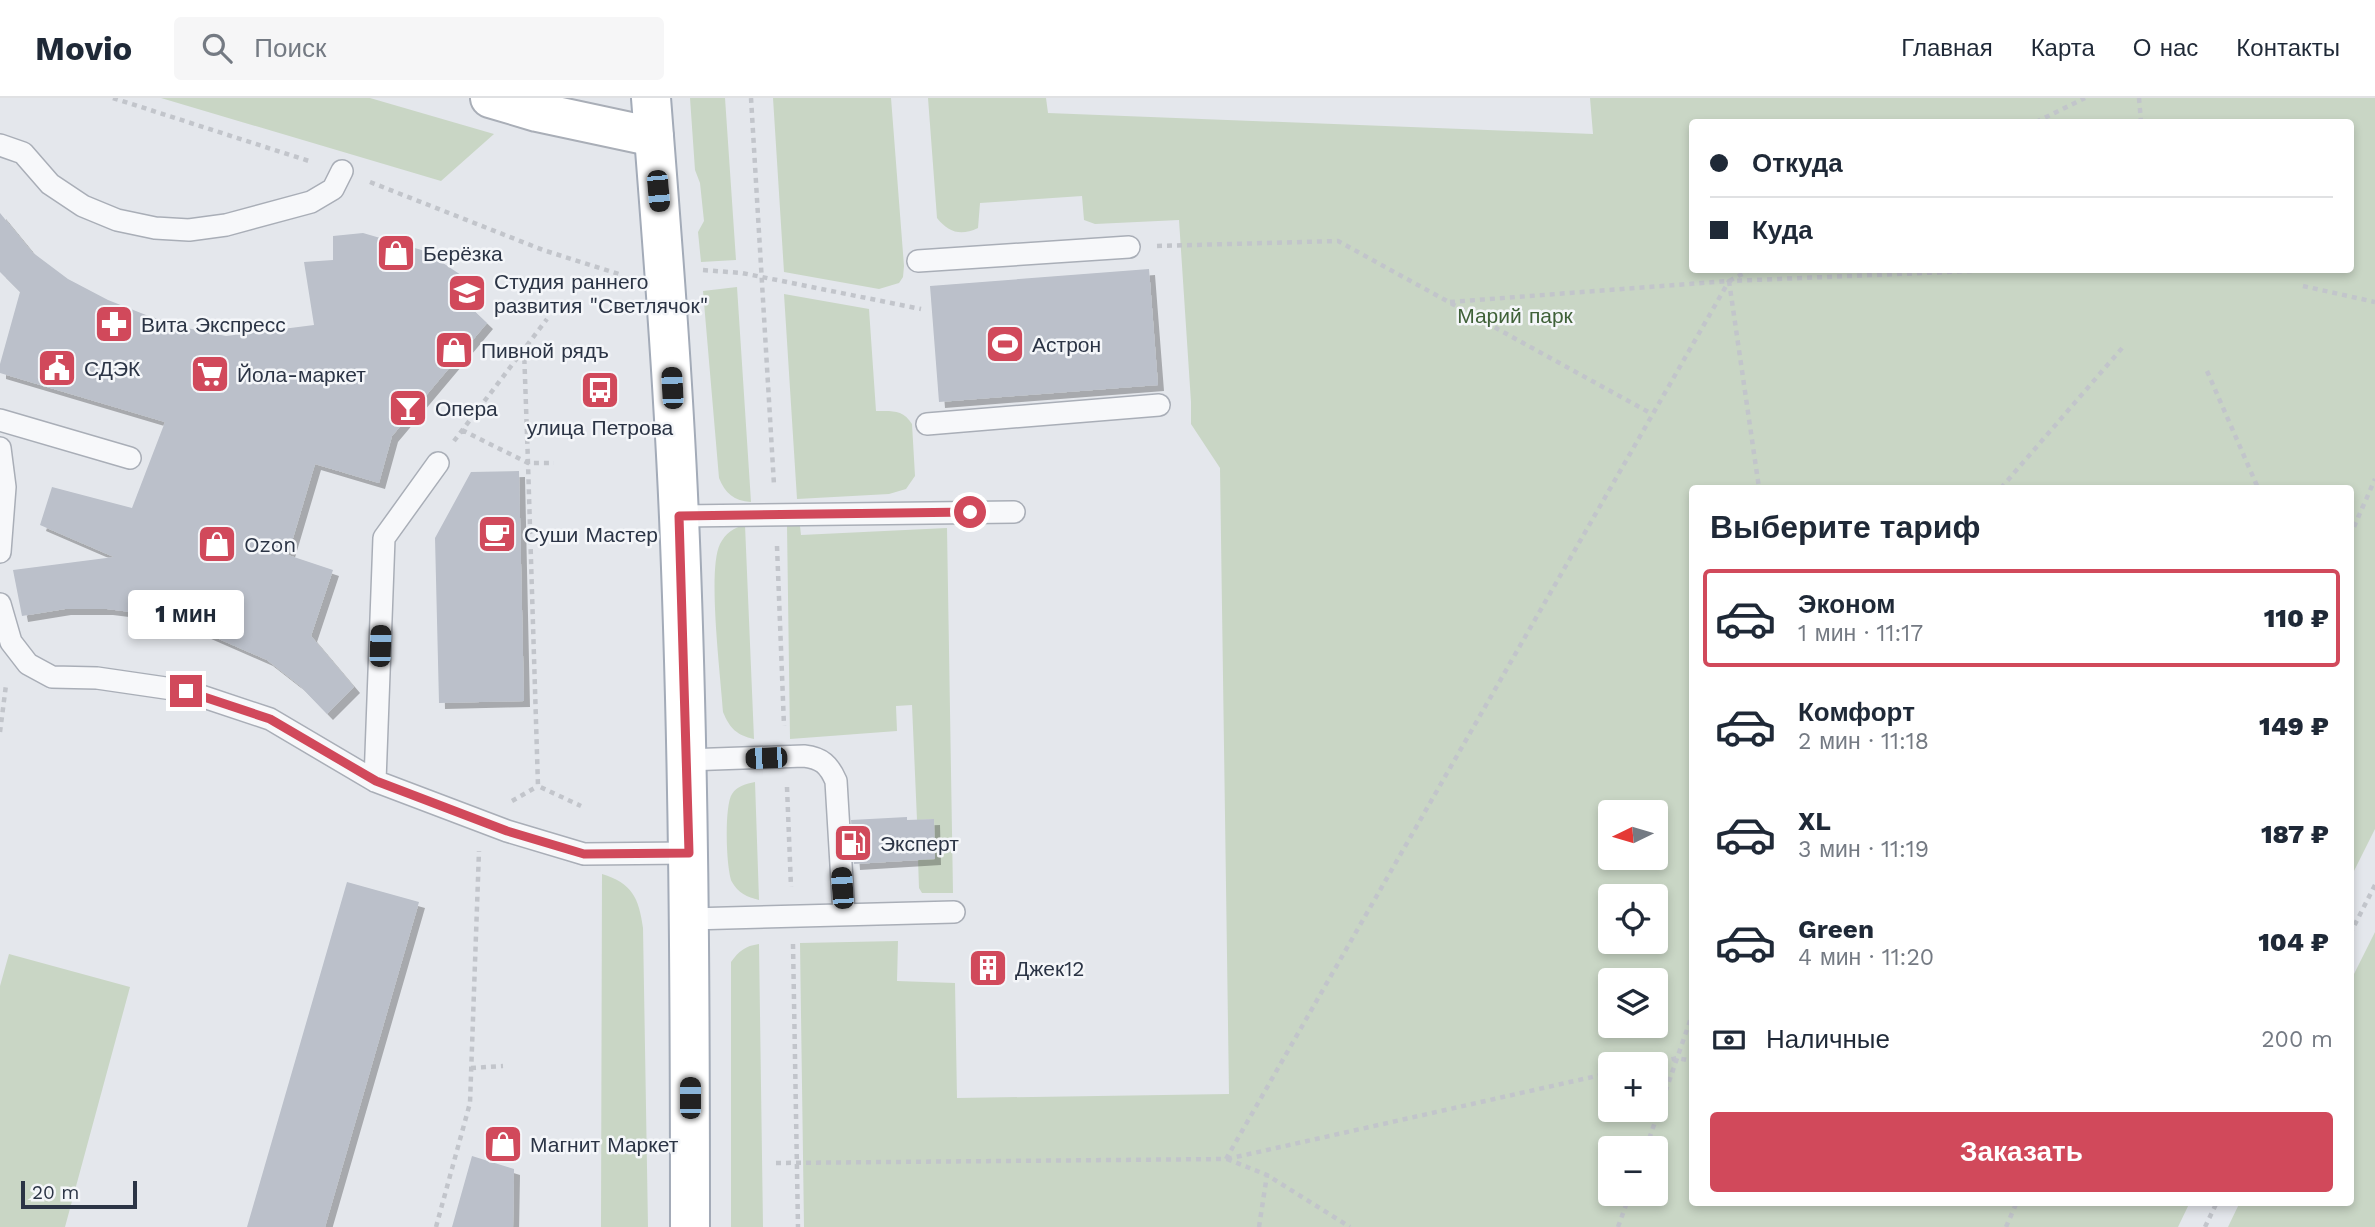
<!DOCTYPE html>
<html lang="ru">
<head>
<meta charset="utf-8">
<style>
  :root { --surface:#fff; --page:#f6f6f7; --text:#1f2937; --muted:#747a83; --line:#e0e1e3; --accent:#d1495b }
  body { margin:0; font-family:"Work Sans",sans-serif; background:var(--page); color:var(--text); height:100vh; display:flex; flex-direction:column; font-size:26px; white-space:nowrap }
  * { box-sizing:border-box; margin:0 }
  p { font-size:23px; color:var(--muted) }
  .icon { flex:none; width:38px; height:38px; fill:none; stroke:currentColor; stroke-width:2; stroke-linecap:round; stroke-linejoin:round }
  .map { position:relative; flex:1; overflow:hidden }
  .sheet { position:absolute; left:1689px; top:387px; width:665px; height:721px; display:flex; flex-direction:column; background:var(--surface); border-radius:7px; box-shadow:0 4px 10px #0003 }
  .sheet>* { flex:none }
  .hud { position:absolute; left:1689px; top:21px; width:665px; height:154px; border-radius:7px; box-shadow:0 4px 10px #0003; display:grid; align-content:center; height:154px; padding:0 21px; background:var(--surface) }
  .needle { width:46px; rotate:265deg }
  .tools { position:absolute; left:1598px; top:702px; display:grid; gap:14px }
  .tools a { display:grid; place-items:center; width:70px; height:70px; border-radius:7px; background:var(--surface); box-shadow:0 4px 10px #0003; font-size:35px }
  .scale { position:absolute; left:21px; bottom:18px; width:116px; box-sizing:border-box; padding-left:7px; border:4px solid #2b3445; border-top:0; font-size:19px; line-height:24px; white-space:nowrap; color:#2b3445; -webkit-text-stroke:5px #f4f6f9; paint-order:stroke }
  .end { position:absolute; width:32px; height:32px; margin:-16px; border:9px solid #d1495b; background:#fff; box-shadow:0 0 0 4px #fff }
  .from { border-radius:50% }
  .bubble { position:absolute; height:49px; border-radius:7px; background:var(--surface); box-shadow:0 4px 10px #0003; font-size:23px; font-weight:800; line-height:49px; text-align:center }
  .car { position:absolute; width:21px; height:42px; margin:-21px -10px; border-radius:9px; box-shadow:0 0 5px 2px #0007; background:linear-gradient(#222 24%,#8ab4d8 0 40%,#222 0 76%,#8ab4d8 0 86%,#222 0) }
  .hud b { display:flex; align-items:center; gap:24px; height:66px; font-size:26px }
  .hud b+b { border-top:2px solid var(--line) }
  .hud i { width:18px; height:18px; background:var(--text) }
  ul { padding:0; list-style:none }
  li { display:flex; align-items:center; gap:21px; height:98px; margin:0 14px 10px; padding:0 7px; border:4px solid transparent; border-radius:7px }
  li div { flex:1 }
  li b { display:block; font-size:26px }
  li em { font-style:normal; font-weight:800 }
  li.active { border-color:var(--accent) }
  li>.icon { width:63px; height:63px; stroke-width:1.5 }
  h2 { padding:0 21px; font-size:32px; line-height:84px }
  .pay { display:flex; align-items:center; gap:18px; height:77px; padding:0 21px; font-size:26px }
  .pay p { margin-inline-start:auto }
  .primary-button { display:flex; gap:14px; margin-top:auto; padding:14px 21px }
  .primary-button a { flex:1; height:80px; border-radius:7px; background:var(--accent); color:#fff; font-size:28px; font-weight:800; line-height:80px; text-align:center }
  header { display:flex; align-items:center; gap:42px; box-sizing:border-box; height:98px; padding:0 35px; background:var(--surface); border-bottom:2px solid var(--line) }
  header strong { font-size:33px }
  nav { display:flex; gap:38px; margin-inline-start:auto; font-size:24px }
  .search { width:490px; height:63px; background:var(--page); display:flex; align-items:center; gap:18px; box-sizing:border-box; padding:0 24px; border-radius:7px; color:var(--muted); font-size:26px }
  .map>svg:first-child { display:block }
  .green { fill:#c9d6c5; fill-rule:evenodd }
  .building { fill:#bbc0ca; filter:url(#shadow) }
  .lines { fill:none; stroke-linecap:round; stroke-linejoin:round }
  .service-casing { stroke:#a9aeb7; stroke-width:24 }
  .secondary-casing { stroke:#a9aeb7; stroke-width:42 }
  .primary-casing { stroke:#a3abb8; stroke-width:42 }
  .path { stroke:#c2c5cb; stroke-width:4.5; stroke-dasharray:5 5; stroke-linecap:butt }
  .service { stroke:#f7f8fa; stroke-width:21 }
  .secondary { stroke:#fff; stroke-width:38 }
  .primary { stroke:#fff; stroke-width:38 }
  .route { stroke:#d1495b; stroke-width:9 }
  .labels { text-anchor:middle; dominant-baseline:central; stroke-width:5; stroke-linejoin:round; paint-order:stroke }
  .poi-label { font-size:21px; fill:#2b3445; stroke:#f4f6f9; text-anchor:start }
  .park-label { font-size:21px; fill:#3f6138; stroke:#f4f6f9 }
</style>
</head>
<body>
<header>
<strong>Movio</strong>
<div class="search"><svg class="icon" aria-label="search" viewBox="0 0 24 24"><circle cx="10" cy="10" r="6"/><path d="M15 15l6 6"/></svg>Поиск</div>
<nav><a>Главная</a><a>Карта</a><a>О нас</a><a>Контакты</a></nav>
</header>
<div class="map">
<svg width="2375" height="1129" viewBox="0 0 2375 1129">
  <defs>
    <filter id="shadow"><feDropShadow dx="6" dy="6" stdDeviation="0" flood-color="#0004"/></filter>
  </defs>
  <rect width="100%" height="100%" fill="#e4e7ec"/>
  <path class="green" d="M161,0h209l124,36 -53,47z
    M690,0h35l11,162 -35,2 -3,-30 6,-11 -4,-38 -5,-13z
    M773,0h118l13,168 -1,11 -4,6 -20,6 -95,-17z
    M928,0h118l2,15 545,21 -3,-36h785v731l-25,50v-391h-658v714h498l-12,25h-1374l-4,-284 98,-2 -1,40 58,2 2,115 272,-4 -9,-626 -29,-44v-22l-12,-182 -84,4 -11,-4 -2,-24 -102,7 -2,25c-17,8 -29,5 -41,-10zM1692,24h658v148h-658zM1610,714h46v46h-46zM1610,798h46v46h-46zM1610,882h46v46h-46zM1610,966h46v46h-46zM1610,1050h46v46h-46z
    M737,189l14,215c-17,-1 -26,-9 -32,-24l-16,-187z
    M784,196l85,15 7,102c15,0 27,-2 36,13l3,52 -9,13 -17,5 -92,5z
    M745,427l9,214c-17,-4 -24,-10 -31,-27 -2,-34 -16,-142 -3,-168 5,-10 14,-17 25,-19z
    M787,428h13l1,9 146,-7 6,365h-31l-3,-5 -1,-29 17,-1 -1,-39 -17,1 -5,-115 -16,1 1,25 -107,8z
    M755,684l4,118c-12,-3 -21,-7 -27,-18 -6,-12 -8,-76 0,-88 5,-8 14,-10 23,-12z
    M602,776c30,9 37,24 41,54l5,299h-47z
    M2375,834v295h-147l12,-25h110v-220z
    M759,846l4,283h-32v-265c8,-11 14,-16 28,-18z
    M9,856l121,33 -65,240h-65v-241z"/>
  <path class="building" d="M0,115l32,39 36,27 40,21 38,15 41,13 39,8 88,-11 -10,-63 29,-2v-24l30,-3 62,18 54,36 -12,17 20,19 -95,113 -13,47 -64,-19 -27,91 45,15 -22,66 43,51 -27,27 -28,-29 -32,-25 -80,-35 -40,-11 -40,-5h-42l-43,7 -9,-46 101,-13 -74,-32 12,-38 80,21 33,-86 -165,-49v-9l20,-72 -20,-20z
    M1149,171l9,116 -219,17 -9,-116z
    M519,373l5,230 -85,2 -4,-165 36,-66z
    M907,719v3l27,-1 1,40 -81,5 -3,-44z
    M347,784l72,20 -94,325h-78z
    M472,1058l42,13 -1,58h-61z"/>
  <g class="lines">
    <g class="service-casing">
      <path id="service" d="M0,47l23,8 27,31 33,22 34,14 38,8 34,2 37,-5 85,-23 22,-13 9,-18
        M918,163l211,-14
        M0,322l130,38
        M927,326l232,-19
        M0,350l5,39 -5,65
        M679,418l335,-4
        M0,506l11,38 17,22 24,13 45,1 89,13 84,28 105,62 132,50 77,23 105,-1
        M686,662l118,-4c18,2 25,9 32,25l8,134
        M375,683l9,-243 54,-75
        M690,821l264,-7"/>
    </g>
    <g class="secondary-casing">
      <path id="secondary" d="M490,0l47,14 117,25"/>
    </g>
    <g class="primary-casing">
      <path id="primary" d="M651,0c11,140 22,279 28,419 10,237 11,473 11,710"/>
    </g>
    <path class="path" d="M113,0l199,64
      M751,0l23,387
      M2139,0l2,24
      M2036,24l49,-24
      M370,84l173,68 79,25
      M1157,148l181,-5 314,173
      M703,172l39,3 179,36
      M1729,183l30,207
      M2303,188l72,16
      M1450,204l279,-21 21,-11
      M524,251l4,114h26
      M2207,273l51,117
      M462,332l66,33 10,323 43,20
      M454,343l93,-122
      M2001,390l122,-141
      M2350,438l25,-57
      M777,448l7,180
      M0,634l6,-47
      M787,689l4,100
      M512,703l26,-15
      M2350,836l25,-49
      M793,846l5,283
      M1652,966l25,-6 15,3
      M471,970l32,-2
      M1646,1050l46,-133
      M1227,1061l383,-86
      M1227,1061l40,16 83,52
      M776,1065l450,-4 503,-878 266,-11
      M436,1129l34,-124 9,-252
      M1259,1129l8,-52
      M1618,1129l12,-33
      M2006,1129l11,-25
      M2205,1129l12,-25"/>
    <use href="#service" class="service"/>
    <use href="#secondary" class="secondary"/>
    <use href="#primary" class="primary"/>
  </g>
  <g class="lines">
    <path class="route" d="M186,593l84,28 106,62 131,50 77,23 105,-1 -10,-337 291,-4"/>
  </g>
  <defs>
    <g id="shop-square" transform="scale(2.0125)"><rect x="-9" y="-9" width="18" height="18" rx="4" fill="#d1495b" stroke="#f4f6f9"/><path d="M-5-2.5h2.3a2.7 3.5 0 0 1 5.4 0H5L5.5 6h-11ZM-1.5-2.5h3a1.5 2.3 0 0 0-3 0Z" fill="#fff"/></g>
    <g id="school-square" transform="scale(2.0125)"><rect x="-9" y="-9" width="18" height="18" rx="4" fill="#d1495b" stroke="#f4f6f9"/><path d="M0-5L7-2L0 1L-7-2ZM-4 1L0 2.5L4 1V4Q0 6-4 4Z" fill="#fff"/></g>
    <g id="pharmacy-square" transform="scale(2.0125)"><rect x="-9" y="-9" width="18" height="18" rx="4" fill="#d1495b" stroke="#f4f6f9"/><path d="M-2-6h4v4h4v4h-4v4h-4v-4h-4v-4h4Z" fill="#fff"/></g>
    <g id="stadium-square" transform="scale(2.0125)"><rect x="-9" y="-9" width="18" height="18" rx="4" fill="#d1495b" stroke="#f4f6f9"/><path d="M0-5a6.5 5 0 1 0 0 10a6.5 5 0 1 0 0-10ZM-3.5-1.8h7v3.6h-7Z" fill="#fff"/></g>
    <g id="civic-square" transform="scale(2.0125)"><rect x="-9" y="-9" width="18" height="18" rx="4" fill="#d1495b" stroke="#f4f6f9"/><path d="M-.6-6.5H3V-4.5H.6V-3L4-1V1h2V6H-6V1h2V-1L-.6-3ZM-1.2 2.5V6h2.4V2.5Z" fill="#fff"/></g>
    <g id="supermarket-square" transform="scale(2.0125)"><rect x="-9" y="-9" width="18" height="18" rx="4" fill="#d1495b" stroke="#f4f6f9"/><path d="M-6-5.5h2.5l.6 2H6L4.5 2H-2.5L-4.4-4H-6ZM-1.5 3.2a1.3 1.3 0 1 0 .1 0ZM3 3.2a1.3 1.3 0 1 0 .1 0Z" fill="#fff"/></g>
    <g id="bus-square" transform="scale(2.0125)"><rect x="-9" y="-9" width="18" height="18" rx="4" fill="#d1495b" stroke="#f4f6f9"/><path d="M-5-6H5V4H4V6H2V4H-2V6H-4V4H-5ZM-3.5-4V0h7V-4ZM-3.5 1.2v1.5H-2V1.2ZM2 1.2v1.5H3.5V1.2Z" fill="#fff"/></g>
    <g id="bar-square" transform="scale(2.0125)"><rect x="-9" y="-9" width="18" height="18" rx="4" fill="#d1495b" stroke="#f4f6f9"/><path d="M-6-5H6L.8 .8V4.5H3.5V6h-7V4.5H-.8V.8Z" fill="#fff"/></g>
    <g id="cafe-square" transform="scale(2.0125)"><rect x="-9" y="-9" width="18" height="18" rx="4" fill="#d1495b" stroke="#f4f6f9"/><path d="M-5.5-4.5H6V0H3Q3 3.5 0 3.5H-2.5Q-5.5 3.5-5.5 0ZM3-3.2v2h1.7v-2ZM-6 4.5H4V6H-6Z" fill="#fff"/></g>
    <g id="fuel-square" transform="scale(2.0125)"><rect x="-9" y="-9" width="18" height="18" rx="4" fill="#d1495b" stroke="#f4f6f9"/><path d="M-5.5-6h7V0h2V4h1.3V-2.5L3-4.5l.8-.8L6-3V5H2.5V1h-1V6h-7ZM-4.2-4.7v3.2H.2V-4.7Z" fill="#fff"/></g>
    <g id="building-square" transform="scale(2.0125)"><rect x="-9" y="-9" width="18" height="18" rx="4" fill="#d1495b" stroke="#f4f6f9"/><path d="M-4-6H4V6H1V3H-1V6H-4ZM-2.5-4.3h1.7v1.8h-1.7ZM.8-4.3h1.7v1.8H.8ZM-2.5-1h1.7V.8h-1.7ZM.8-1h1.7V.8H.8Z" fill="#fff"/></g>
  </defs>
  <g fill-rule="evenodd">
    <use href="#shop-square" x="396" y="155"/>
    <use href="#school-square" x="467" y="195"/>
    <use href="#pharmacy-square" x="114" y="226"/>
    <use href="#stadium-square" x="1005" y="246"/>
    <use href="#shop-square" x="454" y="252"/>
    <use href="#civic-square" x="57" y="270"/>
    <use href="#supermarket-square" x="210" y="276"/>
    <use href="#bus-square" x="600" y="292"/>
    <use href="#bar-square" x="408" y="310"/>
    <use href="#cafe-square" x="497" y="436"/>
    <use href="#shop-square" x="217" y="446"/>
    <use href="#fuel-square" x="853" y="745"/>
    <use href="#building-square" x="988" y="870"/>
    <use href="#shop-square" x="503" y="1046"/>
  </g>
  <g class="labels">
    <g class="poi-label">
      <text x="423" y="155">Берёзка</text>
      <text x="494" y="183">Студия раннего<tspan x="494" dy="24">развития "Светлячок"</tspan></text>
      <text x="141" y="226">Вита Экспресс</text>
      <text x="1032" y="246">Астрон</text>
      <text x="481" y="252">Пивной рядъ</text>
      <text x="84" y="270">СДЭК</text>
      <text x="237" y="276">Йола-маркет</text>
      <text x="435" y="310">Опера</text>
      <text x="600" y="329" text-anchor="middle">улица Петрова</text>
      <text x="524" y="436">Суши Мастер</text>
      <text x="244" y="446">Ozon</text>
      <text x="880" y="745">Эксперт</text>
      <text x="1015" y="870">Джек12</text>
      <text x="530" y="1046">Магнит Маркет</text>
    </g>
    <g class="park-label">
      <text x="1515" y="217">Марий парк</text>
    </g>
  </g>
</svg>
<div class="tools">
<a><svg class="needle" viewBox="-14 -14 28 28"><path d="M0-13l5 13h-10z" fill="#e53935"/><path d="M0 13l5-13h-10z" fill="#747a83"/></svg></a>
<a><svg class="icon" aria-label="locate" viewBox="0 0 24 24"><circle cx="12" cy="12" r="6"/><path d="M12 2v4M12 18v4M2 12h4M18 12h4"/></svg></a>
<a><svg class="icon" aria-label="layers" viewBox="0 0 24 24"><path d="M12 4l9 5-9 5-9-5zM3 14l9 5 9-5"/></svg></a>
<a>+</a>
<a>−</a>
</div>
<div class="scale">20 m</div>
<i class="end from" style="left:970px;top:414px"></i>
<i class="end" style="left:186px;top:593px"></i>
<div class="bubble" style="left:128px;top:492px;width:116px">1 мин</div>
<i class="car" style="left:658px;top:93px;rotate:175deg"></i>
<i class="car" style="left:672px;top:290px;rotate:357deg"></i>
<i class="car" style="left:380px;top:548px;rotate:2deg"></i>
<i class="car" style="left:766px;top:660px;rotate:268deg"></i>
<i class="car" style="left:842px;top:790px;rotate:356deg"></i>
<i class="car" style="left:690px;top:1000px;rotate:0deg"></i>
<div class="hud">
<b><i class="from"></i>Откуда</b>
<b><i></i>Куда</b>
</div>
<section class="sheet">
<h2>Выберите тариф</h2>
<ul>
<li class="active"><svg class="icon" aria-label="car" viewBox="0 0 24 24"><path d="M5 17H2v-5l4-1 3-4h7l3 4 3 1v5h-3M9 17h6M6 11h13"/><circle cx="7" cy="17" r="2"/><circle cx="17" cy="17" r="2"/></svg><div><b>Эконом</b><p>1 мин · 11:17</p></div><em>110 ₽</em></li>
<li><svg class="icon" aria-label="car" viewBox="0 0 24 24"><path d="M5 17H2v-5l4-1 3-4h7l3 4 3 1v5h-3M9 17h6M6 11h13"/><circle cx="7" cy="17" r="2"/><circle cx="17" cy="17" r="2"/></svg><div><b>Комфорт</b><p>2 мин · 11:18</p></div><em>149 ₽</em></li>
<li><svg class="icon" aria-label="car" viewBox="0 0 24 24"><path d="M5 17H2v-5l4-1 3-4h7l3 4 3 1v5h-3M9 17h6M6 11h13"/><circle cx="7" cy="17" r="2"/><circle cx="17" cy="17" r="2"/></svg><div><b>XL</b><p>3 мин · 11:19</p></div><em>187 ₽</em></li>
<li><svg class="icon" aria-label="car" viewBox="0 0 24 24"><path d="M5 17H2v-5l4-1 3-4h7l3 4 3 1v5h-3M9 17h6M6 11h13"/><circle cx="7" cy="17" r="2"/><circle cx="17" cy="17" r="2"/></svg><div><b>Green</b><p>4 мин · 11:20</p></div><em>104 ₽</em></li>
</ul>
<div class="pay"><svg class="icon" aria-label="cash" viewBox="0 0 24 24"><path d="M3 7h18v10H3z"/><circle cx="12" cy="12" r="2"/></svg>Наличные<p>200 m</p></div>
<div class="primary-button"><a>Заказать</a></div>
</section>
</div>
</body>
</html>
